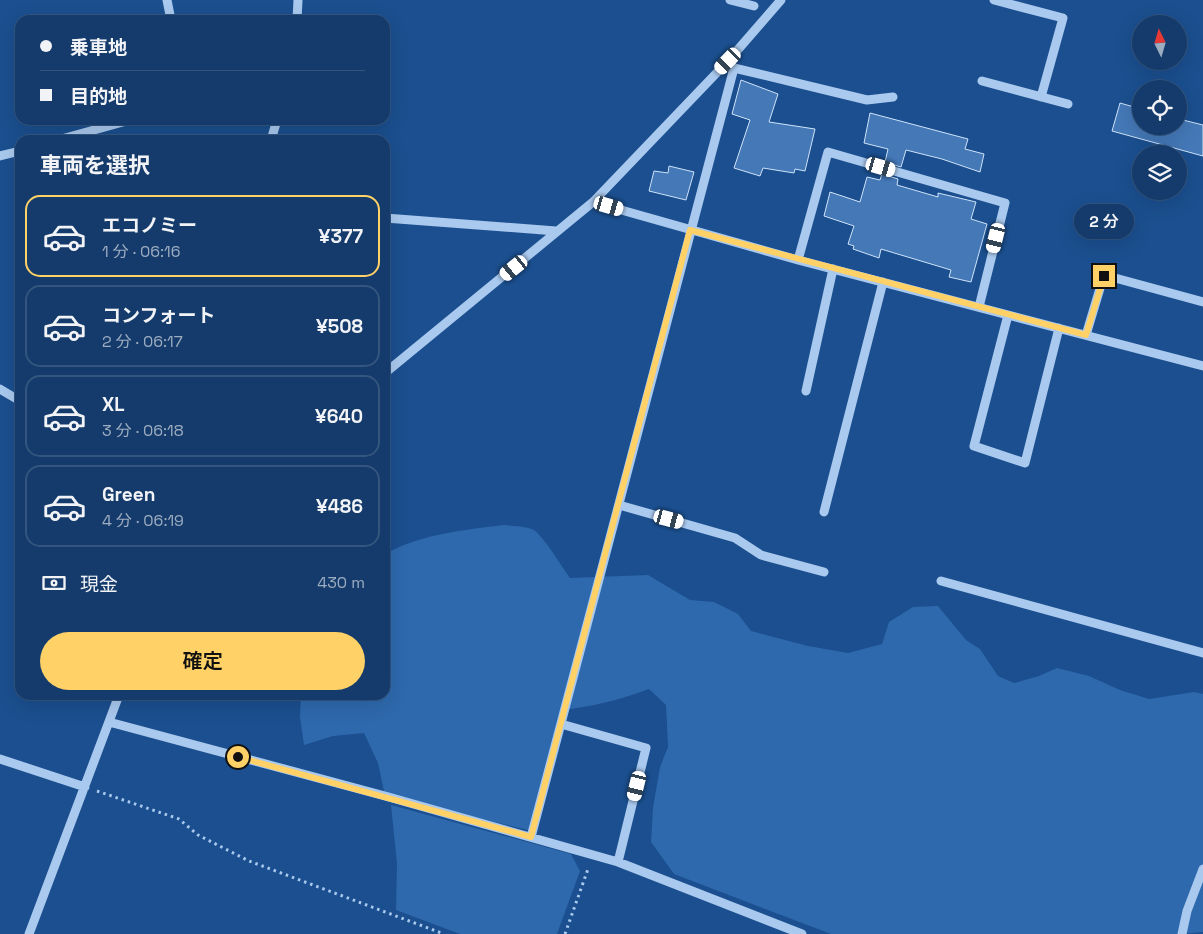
<!DOCTYPE html>
<html lang="ja">
<head>
<meta charset="utf-8">
<style>
  :root { --surface:#143b6b; --page:#214673; --text:#f1f3f6; --muted:#9dadc1; --line:#33557e; --accent:#ffd166 }
  body { margin:0; font-family:"Space Grotesk","Noto Sans JP",sans-serif; background:var(--page); color:var(--text); height:100vh; display:flex; flex-direction:column; font-size:19px; white-space:nowrap }
  * { box-sizing:border-box; margin:0 }
  p { font-size:16px; color:var(--muted) }
  .icon { flex:none; width:28px; height:28px; fill:none; stroke:currentColor; stroke-width:2; stroke-linecap:round; stroke-linejoin:round }
  .map { position:relative; flex:1; overflow:hidden }
  .details { position:absolute; left:15px; top:135px; width:375px; height:565px; display:flex; flex-direction:column; background:var(--surface); border-radius:15px; box-shadow:0 5px 20px #0002,0 0 0 1px var(--line) }
  .details>* { flex:none }
  .top-card { position:absolute; left:15px; top:15px; width:375px; height:110px; border-radius:15px; box-shadow:0 5px 20px #0002,0 0 0 1px var(--line); display:grid; align-content:center; height:110px; padding:0 25px; background:var(--surface) }
  .needle { width:32px; rotate:355deg }
  .tools { position:absolute; left:1132px; top:15px; display:grid; gap:10px }
  .tools a { display:grid; place-items:center; width:55px; height:55px; border-radius:50%; background:var(--surface); box-shadow:0 5px 20px #0002,0 0 0 1px var(--line); font-size:25px }
  .end { position:absolute; width:22px; height:22px; margin:-11px; border:6px solid #ffd166; background:#111; box-shadow:0 0 0 2px #111 }
  .from { border-radius:50% }
  .bubble { position:absolute; height:35px; border-radius:18px; background:var(--surface); box-shadow:0 5px 20px #0002,0 0 0 1px var(--line); font-size:16px; font-weight:600; line-height:35px; text-align:center }
  .car { position:absolute; width:15px; height:30px; margin:-15px -8px; border-radius:6px; box-shadow:0 0 4px 1px #0007; background:linear-gradient(#fff 24%,#345 0 40%,#fff 0 76%,#345 0 86%,#fff 0) }
  .top-card b { display:flex; align-items:center; gap:18px; height:48px; font-size:19px }
  .top-card b+b { border-top:1px solid var(--line) }
  .top-card i { width:12px; height:12px; background:var(--text) }
  ul { padding:0; list-style:none }
  li { display:flex; align-items:center; gap:15px; height:82px; margin:0 10px 8px; padding:0 15px; border:2px solid var(--line); border-radius:15px }
  li div { flex:1 }
  li b { display:block; font-size:19px }
  li em { font-style:normal; font-weight:600 }
  li.current { border-color:var(--accent) }
  li>.icon { width:45px; height:45px; stroke-width:1.5 }
  h2 { padding:0 25px; font-size:22px; line-height:60px }
  .pay { display:flex; align-items:center; gap:12px; height:55px; padding:0 25px; font-size:19px }
  .pay p { margin-inline-start:auto }
  .button { display:flex; gap:10px; margin-top:auto; padding:10px 25px }
  .button a { flex:1; height:58px; border-radius:30px; background:var(--accent); color:#111; font-size:20px; font-weight:600; line-height:58px; text-align:center }
  .map>svg:first-child { display:block }
  .green { fill:#2e69ad }
  .building { fill:#4478b7; stroke:#cfe3fa }
  .lines { fill:none; stroke-linecap:round; stroke-linejoin:round }
  .path { stroke:#a9c9ee; stroke-width:3; stroke-dasharray:2.5 4; stroke-linecap:butt }
  .minor { stroke:#a9c9ee; stroke-width:9 }
  .route { stroke:#ffd166; stroke-width:6 }
</style>
</head>
<body>
<div class="map">
<svg width="1203" height="934" viewBox="0 0 1203 934">
  <rect width="100%" height="100%" fill="#1b4f8f"/>
  <path class="green" d="M504,525c9,1 19,1 28,4 9,3 30,38 38,49l78,-3 42,25 24,2 24,12 13,17 57,15 40,7 34,-9 7,-22 24,-15 25,-1 28,34 14,9 18,27 16,7 25,-7 18,-8 32,8 31,14 29,9 45,-7 9,2v238l-21,2h-351l-157,-60 -23,-32 2,-34 7,-41 8,-20 -2,-42 -17,-16c-30,11 -57,18 -89,21l-32,120 -143,-34 -7,-33 -14,-30 -31,3 -29,9 -4,-28 1,-22h84v-141c36,-20 79,-24 119,-29z
    M391,805l180,49 9,17 -23,63h-97l-64,-24 1,-46z"/>
  <path class="building" d="M741,80l37,14 -9,28 46,7 -10,42 -10,-2 -1,4 -31,-5 -3,8 -26,-8 16,-48 -18,-6z
    M1120,103l21,6v17h38v-7l24,6v31l-91,-25z
    M870,113l98,26 -3,10 19,5 -4,18 -38,-13 -36,-9 -5,17 -16,-5 3,-13 -24,-6z
    M669,166l25,6 -8,28 -37,-9 5,-20 14,2z
    M882,174l16,5 -1,6 41,12v-4l38,9 -5,17 16,5 -16,58 -22,-5 2,-7 -70,-21 -2,9 -26,-9 1,-3 -6,-2 6,-18 -30,-10 6,-24 30,10 7,-25 13,3z"/>
  <g class="lines">
    <path class="path" d="M97,791l82,28 19,16 51,26 195,73
      M565,934l23,-65"/>
    <path class="minor" d="M167,0l4,20
      M730,0l24,6
      M994,0l69,18 -22,79
      M297,20l1,-20
      M734,68l133,32 26,-3
      M982,81l86,23
      M58,140l72,-20
      M271,140l6,-20
      M0,156l20,-5
      M593,202l205,58 405,106
      M385,218l171,13
      M798,260l30,-108 177,51 -26,104
      M1008,315l-34,131 51,17 34,-135
      M1086,335l18,-60 99,27
      M385,373l208,-171 135,-141 53,-61
      M0,389l20,12
      M806,391l27,-122
      M619,505l116,33 26,17 63,17
      M824,512l59,-230
      M941,581l262,72
      M109,722l276,74 233,66 184,72
      M561,724l85,24 -28,114
      M0,759l85,28
      M531,837l203,-769 -6,-7
      M29,934l90,-239
      M1182,934l5,-23 16,-42"/>
  </g>
  <g class="lines">
    <path class="route" d="M238,757l293,80 159,-607 396,105 18,-59"/>
  </g>
</svg>
<div class="tools">
<a><svg class="needle" viewBox="-14 -14 28 28"><path d="M0-13l5 13h-10z" fill="#e53935"/><path d="M0 13l5-13h-10z" fill="#9dadc1"/></svg></a>
<a><svg class="icon" aria-label="locate" viewBox="0 0 24 24"><circle cx="12" cy="12" r="6"/><path d="M12 2v4M12 18v4M2 12h4M18 12h4"/></svg></a>
<a><svg class="icon" aria-label="layers" viewBox="0 0 24 24"><path d="M12 4l9 5-9 5-9-5zM3 14l9 5 9-5"/></svg></a>
</div>
<i class="end from" style="left:238px;top:757px"></i>
<i class="end" style="left:1104px;top:276px"></i>
<div class="bubble" style="left:1074px;top:204px;width:60px">2 分</div>
<i class="car" style="left:728px;top:61px;rotate:224deg"></i>
<i class="car" style="left:881px;top:167px;rotate:106deg"></i>
<i class="car" style="left:609px;top:206px;rotate:106deg"></i>
<i class="car" style="left:996px;top:238px;rotate:194deg"></i>
<i class="car" style="left:514px;top:268px;rotate:231deg"></i>
<i class="car" style="left:669px;top:519px;rotate:105deg"></i>
<i class="car" style="left:637px;top:786px;rotate:194deg"></i>
<div class="top-card">
<b><i class="from"></i>乗車地</b>
<b><i></i>目的地</b>
</div>
<section class="details">
<h2>車両を選択</h2>
<ul>
<li class="current"><svg class="icon" aria-label="car" viewBox="0 0 24 24"><path d="M5 17H2v-5l4-1 3-4h7l3 4 3 1v5h-3M9 17h6M6 11h13"/><circle cx="7" cy="17" r="2"/><circle cx="17" cy="17" r="2"/></svg><div><b>エコノミー</b><p>1 分 · 06:16</p></div><em>¥377</em></li>
<li><svg class="icon" aria-label="car" viewBox="0 0 24 24"><path d="M5 17H2v-5l4-1 3-4h7l3 4 3 1v5h-3M9 17h6M6 11h13"/><circle cx="7" cy="17" r="2"/><circle cx="17" cy="17" r="2"/></svg><div><b>コンフォート</b><p>2 分 · 06:17</p></div><em>¥508</em></li>
<li><svg class="icon" aria-label="car" viewBox="0 0 24 24"><path d="M5 17H2v-5l4-1 3-4h7l3 4 3 1v5h-3M9 17h6M6 11h13"/><circle cx="7" cy="17" r="2"/><circle cx="17" cy="17" r="2"/></svg><div><b>XL</b><p>3 分 · 06:18</p></div><em>¥640</em></li>
<li><svg class="icon" aria-label="car" viewBox="0 0 24 24"><path d="M5 17H2v-5l4-1 3-4h7l3 4 3 1v5h-3M9 17h6M6 11h13"/><circle cx="7" cy="17" r="2"/><circle cx="17" cy="17" r="2"/></svg><div><b>Green</b><p>4 分 · 06:19</p></div><em>¥486</em></li>
</ul>
<div class="pay"><svg class="icon" aria-label="cash" viewBox="0 0 24 24"><path d="M3 7h18v10H3z"/><circle cx="12" cy="12" r="2"/></svg>現金<p>430 m</p></div>
<div class="button"><a>確定</a></div>
</section>
</div>
</body>
</html>
